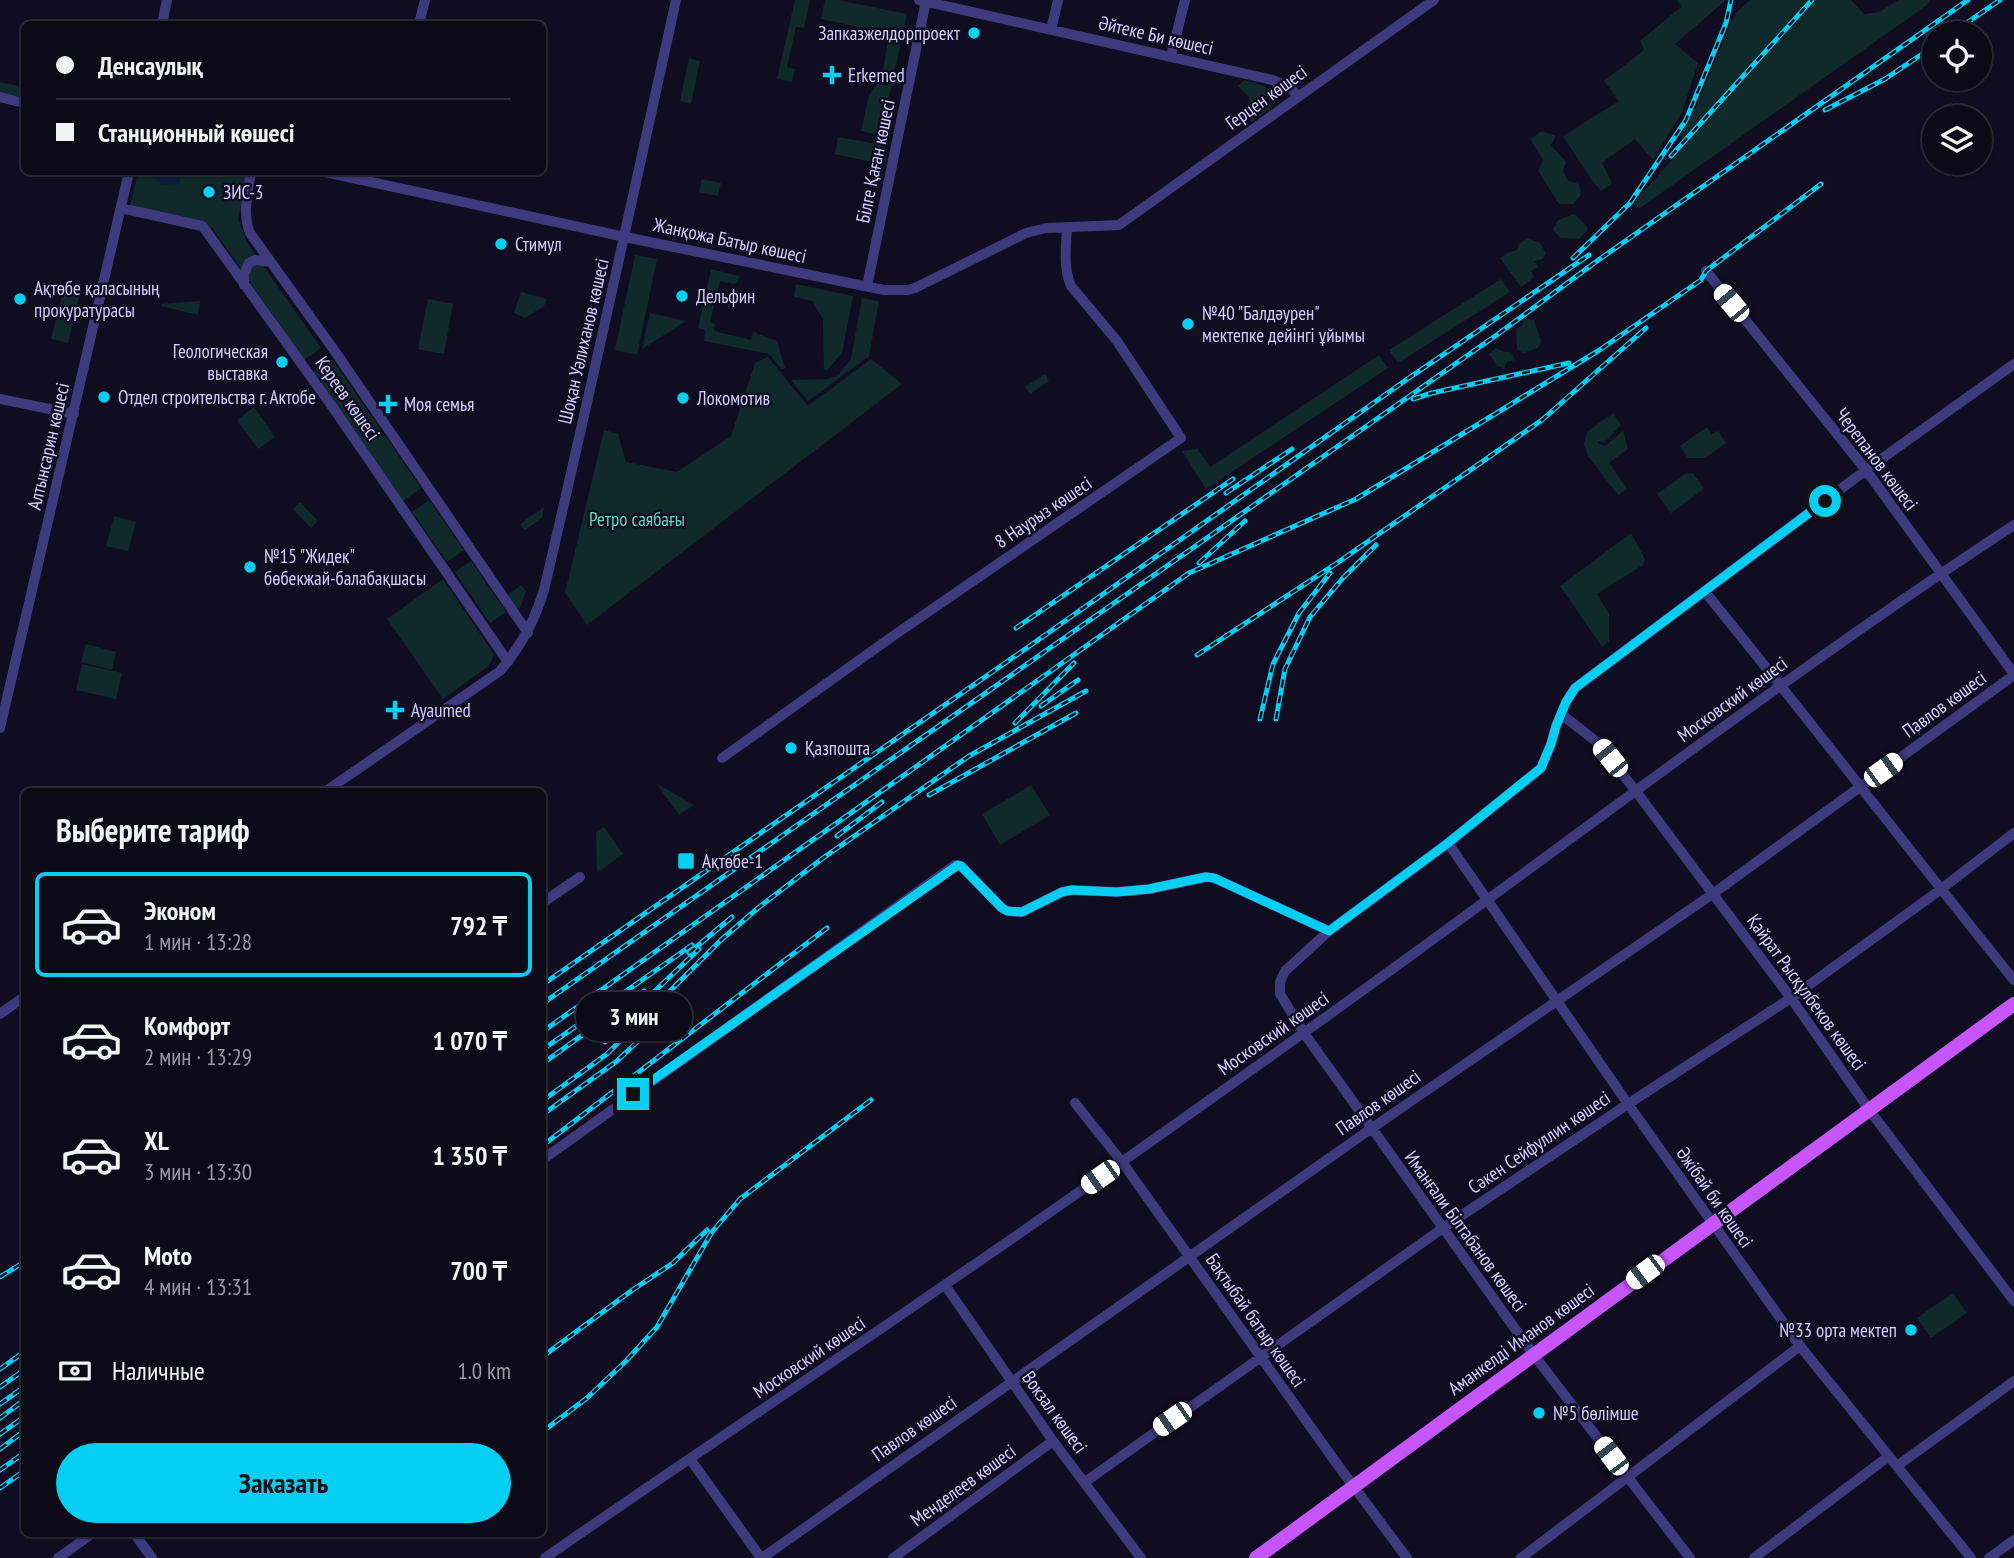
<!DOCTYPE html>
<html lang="ru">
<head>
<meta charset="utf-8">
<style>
  :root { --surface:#0d0a18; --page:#161321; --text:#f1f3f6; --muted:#9a9aa2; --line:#2d2b37; --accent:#04cff3 }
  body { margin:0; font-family:"PT Sans Narrow",sans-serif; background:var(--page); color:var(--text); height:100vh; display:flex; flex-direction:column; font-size:26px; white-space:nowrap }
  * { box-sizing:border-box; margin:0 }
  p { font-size:23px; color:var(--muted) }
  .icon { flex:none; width:38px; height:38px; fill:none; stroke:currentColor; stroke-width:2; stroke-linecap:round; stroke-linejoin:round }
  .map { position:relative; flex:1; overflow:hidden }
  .side { position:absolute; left:21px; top:788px; width:525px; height:749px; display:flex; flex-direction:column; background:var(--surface); border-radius:10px; box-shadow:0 2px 5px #0004,0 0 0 2px var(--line) }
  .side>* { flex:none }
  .hud { position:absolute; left:21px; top:21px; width:525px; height:154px; border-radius:10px; box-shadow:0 2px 5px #0004,0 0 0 2px var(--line); display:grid; align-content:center; height:154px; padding:0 35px; background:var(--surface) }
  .tools { position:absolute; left:1922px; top:21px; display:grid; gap:14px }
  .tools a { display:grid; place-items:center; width:70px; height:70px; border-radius:50%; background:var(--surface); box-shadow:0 2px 5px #0004,0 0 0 2px var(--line); font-size:35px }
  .end { position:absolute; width:32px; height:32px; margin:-16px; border:9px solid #04cff3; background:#111; box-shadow:0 0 0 4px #111 }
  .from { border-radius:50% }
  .bubble { position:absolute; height:49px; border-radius:24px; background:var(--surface); box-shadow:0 2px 5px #0004,0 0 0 2px var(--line); font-size:23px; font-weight:700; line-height:49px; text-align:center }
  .car { position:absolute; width:21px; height:42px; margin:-21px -10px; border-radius:9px; box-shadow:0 0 5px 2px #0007; background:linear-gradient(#fff 24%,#345 0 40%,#fff 0 76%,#345 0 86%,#fff 0) }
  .hud b { display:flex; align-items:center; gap:24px; height:66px; font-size:26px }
  .hud b+b { border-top:2px solid var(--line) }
  .hud i { width:18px; height:18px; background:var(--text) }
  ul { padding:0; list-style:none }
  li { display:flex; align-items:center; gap:21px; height:105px; margin:0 14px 10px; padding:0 21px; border:4px solid transparent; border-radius:10px }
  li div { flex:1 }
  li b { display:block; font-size:26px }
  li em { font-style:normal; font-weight:700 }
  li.current { border-color:var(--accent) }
  li>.icon { width:63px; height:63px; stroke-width:1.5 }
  h2 { padding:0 35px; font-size:32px; line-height:84px }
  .pay { display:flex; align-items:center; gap:18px; height:77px; padding:0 35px; font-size:26px }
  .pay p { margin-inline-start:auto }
  .cta { display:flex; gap:14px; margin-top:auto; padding:14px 35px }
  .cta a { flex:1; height:80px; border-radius:42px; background:var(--accent); color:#111; font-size:28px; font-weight:700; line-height:80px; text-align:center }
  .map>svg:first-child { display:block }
  .green { fill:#10292a }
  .water { fill:#0c1d40 }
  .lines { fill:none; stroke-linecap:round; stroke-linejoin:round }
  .minor { stroke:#3f397e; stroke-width:10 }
  .major { stroke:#c656fc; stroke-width:14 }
  .rail-casing { stroke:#04cff3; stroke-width:5 }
  .rail { stroke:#110d20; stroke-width:2.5; stroke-dasharray:8; stroke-linecap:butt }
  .route { stroke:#04cff3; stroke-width:9 }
  .poi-dot { fill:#04cff3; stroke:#110d20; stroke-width:2.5 }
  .labels { text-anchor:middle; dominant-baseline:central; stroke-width:5; stroke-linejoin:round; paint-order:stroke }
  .poi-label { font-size:19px; fill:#d5cdfe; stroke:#110d20; text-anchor:start }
  .street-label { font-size:19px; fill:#d5cdfe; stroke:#110d20 }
  .park-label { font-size:19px; fill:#5addc2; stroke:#110d20 }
</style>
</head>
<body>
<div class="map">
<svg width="2014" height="1558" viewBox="0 0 2014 1558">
  <rect width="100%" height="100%" fill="#110d20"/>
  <path class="green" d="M795,0h15l-6,28 -8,-1 -9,40 8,2 -3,13 -15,-3z
    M825,0h13l69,14 -26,121 -20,-4 8,-36 13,-17 6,-38 -5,-8 -62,-13z
    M1677,0h49l-51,44 23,19 -16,49 -29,48 -18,-21 -33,24 10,20 -11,8 -10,-12 -28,-43 56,-35 -15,-20 40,-31 -4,-9 41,-34z
    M1750,0h58l-126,141 -2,-6 15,-26 34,-82 7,-14z
    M1816,0h35l13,14 15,-2 19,-12h32l-3,5 -287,203 -5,-1 -1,-5z
    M689,58l11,3 -9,43 -11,-3z
    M1244,80l20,6 10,11 -2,10 -20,15 -7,-8 5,-16 -12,-12z
    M0,82l24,5v11l-24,-6z
    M1542,131l14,5 -5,9 15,17 -3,9 5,10 11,3 2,10 -7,10h-15l-21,-33 5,-11 -13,-21z
    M838,137l44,8 5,9 -2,11 -50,-11z
    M138,172h110l-10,47 10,25 73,104 -17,12 -91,-131 -6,-5 -77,-19z
    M702,179l19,4 -3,13 -19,-4z
    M1574,214l13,12v5l-8,8 -19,-1 -7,-8 5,-10z
    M1528,238l12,5 6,10 -3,6 -9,2 4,6 -7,4 3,6 -13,10 -21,-29 9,-6 8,-2 2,-6z
    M635,255l22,4 -20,96 -22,-5z
    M711,269l28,7 -1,6 -4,2 -14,-3 -10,41 5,2 -1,7 37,9 2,-8 24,9 8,27 -3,2 -13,-16 -65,-13 1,-11 -7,-2z
    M1501,279l9,13 -112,71 -9,-13z
    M66,280l16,4 -14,59 -17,-4z
    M796,284l57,12 -11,57 -15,17h-3l-1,-51 -11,-18 -18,-4z
    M521,292l26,7 -3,7 -19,12 -11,-5z
    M862,298l17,3 -10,55 -61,45 -17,-21 36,-1 11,-4 13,-16z
    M428,299l25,5 -9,50 -26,-5z
    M200,301l-2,14 -37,-9v-2z
    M650,313l36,8 -44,28z
    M1525,318l9,2 7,21 -3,7 -15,5 -6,-4 -1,-20 6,-4z
    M1496,348l8,4h7l4,8 -8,2 -3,6 -7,-2 -8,-12z
    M1379,355l9,13 -182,121 -24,-38 16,-2 12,18z
    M768,357l40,49 63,-47 31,25 -315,241 -22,-32 39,-163 14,4 8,28 51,10 54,-36 24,-73z
    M332,359l89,129 -18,13 -89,-129z
    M1045,374l4,7 -19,13 -5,-7z
    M254,407l21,30 -17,12 -21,-29z
    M1613,413l8,12 -17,18 -5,-2 -2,2 8,3 18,-15 5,18 -19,14 18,26 -9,6 -30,-39 -4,-12 3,-12z
    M1707,427l5,7 6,-3 8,12 -21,15h-17l-8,-12z
    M1693,473l11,16 -33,24 -14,-19 28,-20z
    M429,500l35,50 -17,12 -35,-50z
    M300,502l18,19 -7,7 -18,-19z
    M544,507l-2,11 -17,12 -5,-6z
    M114,516l22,6 -8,29 -22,-5z
    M1631,533l14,26 -2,6 -46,29 12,20v27l-7,6 -42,-61z
    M471,561l35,51 -16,11 -35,-51z
    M443,579l51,75 -5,12 -46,33 -56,-80z
    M521,585l5,6 -6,17 -6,-1 -8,-11z
    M86,644l30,8 -4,18 -31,-8z
    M82,664l40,9 -6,26 -40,-9z
    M656,783l38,22 -15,10z
    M1031,785l19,30 -50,30 -18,-31z
    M604,827l19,27 -26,19 -1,-41z
    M1953,1293l14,20 -36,25 -14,-20z"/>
  <path class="water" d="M154,172l7,1 9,-1 4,4 6,1 -1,7 -16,1 -4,-4 -7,-2z"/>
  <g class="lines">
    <path class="minor" d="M919,0l354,80 18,8 6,8
      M162,24l5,-24
      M419,24l6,-24
      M1051,30l7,-30
      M1171,56l14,-56
      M0,97l24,6
      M251,172c-3,20 -9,41 -1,61l84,117 194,283
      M325,172l300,65 259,53h24l7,-2 111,-55 20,-5 73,-3 315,-225
      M121,208l81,18 2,2 130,181 174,253
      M1706,271l160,199 148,204
      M244,285v-11l5,-11 6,-3 16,2
      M867,286l59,-285
      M0,399l74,15
      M1705,592c105,128 205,260 309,388
      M1561,714l36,28 38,48 156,208 79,113 144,190
      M0,728l129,-556
      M722,758l171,-122 288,-198 -64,-97 -46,-55c-8,-19 -5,-39 -4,-59
      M326,791l174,-120c21,-25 35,-50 44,-81 46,-196 89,-393 132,-590
      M1448,843l180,261 172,242 171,212
      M542,903l38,-26
      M0,1014l24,-17
      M1075,1103l47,59 215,302 70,94
      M542,1160l413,-295 6,1 41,42c7,4 12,5 20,4l40,-20 10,-2 45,2 32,-3 57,-12 8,1 115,53
      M945,1285l108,156 88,117
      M690,1459l71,99
      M1897,1466l117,-85
      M1085,1482l358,-254 185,-124 163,-106 149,-108 74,-57
      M134,1533l18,25
      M58,1558l35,-25
      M545,1558c130,-91 264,-179 395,-270 122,-83 242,-168 362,-254 238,-169 468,-349 712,-509
      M762,1558l610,-430 342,-235 300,-218
      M893,1558l160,-117
      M1521,1558l279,-212
      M1690,1558l-157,-204 -229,-321 -24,-39v-12l5,-11 44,-40 119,-88 93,-75 10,-24 5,-18 10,-24 9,-14 291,-218 148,-106
      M1754,1558l135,-102
      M1989,1558l25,-18"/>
    <path class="major" d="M1256,1558l758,-554"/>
    <g class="rail-casing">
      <path id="rail" d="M1952,33l48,-33
        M1825,110l60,-31 49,-33
        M1671,156l141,-156
        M1573,258l57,-55 56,-83 40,-97 5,-23
        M1413,399l19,-6 137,-30
        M1226,493l66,-44
        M1199,563l46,-42
        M1016,628l217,-149
        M1197,655l143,-94 202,-141 104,-92
        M1041,706l37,-26
        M1260,719l13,-55 26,-51 31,-40
        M1276,719l9,-50 25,-52 33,-39 33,-33
        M1015,723l59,-60
        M929,795l147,-82
        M837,836l45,-34
        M689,953l43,-36
        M542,985l489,-340 375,-265 183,-125
        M542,1004l956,-670 99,-73 371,-261
        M542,1032l647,-459 167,-74 242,-148 103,-71 5,-9 115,-87
        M605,1042l53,-54 41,-39
        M542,1050l150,-105
        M542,1064l102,-73
        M542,1101l65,-47 114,-114 37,-32 65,-50 146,-102 117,-65
        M542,1115l75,-54 19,-18 23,-27
        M542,1146l285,-218
        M0,1277l24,-15
        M542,1357l89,-66 42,-28 34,-33
        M0,1369l24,-17
        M0,1387l24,-17
        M0,1404l24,-17
        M0,1418l24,-18
        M542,1432l45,-34 39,-37 31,-34 55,-95 28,-33 131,-99
        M0,1434l24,-17
        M0,1449l24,-18
        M0,1470l24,-17
        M0,1488l24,-17"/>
    </g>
    <use href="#rail" class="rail"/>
  </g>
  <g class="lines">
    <path class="route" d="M633,1094l325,-229 3,1 41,42 5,3 15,1 40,-20 10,-2 45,2 32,-3 57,-12 8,1 115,53 119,-88 93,-75 10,-24 5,-18 10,-24 9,-14 250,-187"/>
  </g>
  <g class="poi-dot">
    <circle cx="974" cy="33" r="7"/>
    <path d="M828.5 64.5h7v7h7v7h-7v7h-7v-7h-7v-7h7z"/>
    <circle cx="209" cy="192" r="7"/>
    <circle cx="501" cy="244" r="7"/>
    <circle cx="682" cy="296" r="7"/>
    <circle cx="20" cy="299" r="7"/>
    <circle cx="1188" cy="324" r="7"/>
    <circle cx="282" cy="362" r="7"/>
    <circle cx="104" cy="397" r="7"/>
    <circle cx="683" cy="398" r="7"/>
    <path d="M384.5 393.5h7v7h7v7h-7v7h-7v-7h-7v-7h7z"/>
    <circle cx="250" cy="567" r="7"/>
    <path d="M391.5 699.5h7v7h7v7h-7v7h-7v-7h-7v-7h7z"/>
    <circle cx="791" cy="748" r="7"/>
    <rect x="677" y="852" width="18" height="18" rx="3.5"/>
    <circle cx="1911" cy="1330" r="7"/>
    <circle cx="1539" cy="1413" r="7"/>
  </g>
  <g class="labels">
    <g class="poi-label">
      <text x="960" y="33" text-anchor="end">Запказжелдорпроект</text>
      <text x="848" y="75">Erkemed</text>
      <text x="223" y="192">ЗИС-3</text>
      <text x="515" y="244">Стимул</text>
      <text x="34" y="288">Ақтөбе қаласының<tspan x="34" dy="22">прокуратурасы</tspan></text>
      <text x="696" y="296">Дельфин</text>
      <text x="1202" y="313">№40 "Балдәурен"<tspan x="1202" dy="22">мектепке дейінгі ұйымы</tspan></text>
      <text x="268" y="351" text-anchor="end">Геологическая<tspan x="268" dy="22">выставка</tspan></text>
      <text x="118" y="397">Отдел строительства г. Актобе</text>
      <text x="697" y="398">Локомотив</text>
      <text x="404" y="404">Моя семья</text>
      <text x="264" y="556">№15 "Жидек"<tspan x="264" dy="22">бөбекжай-балабақшасы</tspan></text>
      <text x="411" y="710">Ayaumed</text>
      <text x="805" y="748">Қазпошта</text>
      <text x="702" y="861">Ақтөбе-1</text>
      <text x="1897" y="1330" text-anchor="end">№33 орта мектеп</text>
      <text x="1553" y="1413">№5 бөлімше</text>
    </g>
    <g class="street-label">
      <text transform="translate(1156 35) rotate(13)">Әйтеке Би көшесі</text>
      <text transform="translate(1266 97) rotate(-36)">Герцен көшесі</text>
      <text transform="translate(875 161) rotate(-78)">Білге Қаған көшесі</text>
      <text transform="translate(730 240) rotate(12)">Жанқожа Батыр көшесі</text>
      <text transform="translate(583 341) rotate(-77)">Шоқан Уәлиханов көшесі</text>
      <text transform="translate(348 398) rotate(55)">Кереев көшесі</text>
      <text transform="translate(48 446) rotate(-77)">Алтынсарин көшесі</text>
      <text transform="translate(1877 459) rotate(53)">Черепанов көшесі</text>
      <text transform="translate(1043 512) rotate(-34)">8 Наурыз көшесі</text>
      <text transform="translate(1732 699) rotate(-36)">Московский көшесі</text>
      <text transform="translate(1944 704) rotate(-36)">Павлов көшесі</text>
      <text transform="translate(1807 992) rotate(54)">Қайрат Рысқұлбеков көшесі</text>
      <text transform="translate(1273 1033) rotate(-35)">Московский көшесі</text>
      <text transform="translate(1378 1102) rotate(-35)">Павлов көшесі</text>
      <text transform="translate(1539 1142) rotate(-34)">Сәкен Сейфуллин көшесі</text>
      <text transform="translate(1715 1197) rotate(55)">Әжібай би көшесі</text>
      <text transform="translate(1466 1231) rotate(54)">Иманғали Білтабанов көшесі</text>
      <text transform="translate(1256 1320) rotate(55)">Бақтыбай батыр көшесі</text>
      <text transform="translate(1521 1339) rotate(-36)">Аманкелді Иманов көшесі</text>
      <text transform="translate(809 1357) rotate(-34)">Московский көшесі</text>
      <text transform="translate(1055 1412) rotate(54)">Вокзал көшесі</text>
      <text transform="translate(914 1428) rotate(-35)">Павлов көшесі</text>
      <text transform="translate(963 1485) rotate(-36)">Менделеев көшесі</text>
    </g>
    <g class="park-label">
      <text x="637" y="519">Ретро саябағы</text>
    </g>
  </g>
</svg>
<div class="tools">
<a><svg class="icon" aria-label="locate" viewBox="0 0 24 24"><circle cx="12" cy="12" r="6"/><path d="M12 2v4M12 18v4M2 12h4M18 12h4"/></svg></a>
<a><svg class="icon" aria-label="layers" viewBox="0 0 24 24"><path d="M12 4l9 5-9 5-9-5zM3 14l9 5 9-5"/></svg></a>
</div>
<i class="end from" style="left:1825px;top:501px"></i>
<i class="end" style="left:633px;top:1094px"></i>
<div class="bubble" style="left:576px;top:992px;width:116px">3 мин</div>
<i class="car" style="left:1731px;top:303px;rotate:320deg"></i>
<i class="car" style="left:1610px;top:758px;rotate:321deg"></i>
<i class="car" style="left:1883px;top:770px;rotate:54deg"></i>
<i class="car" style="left:1100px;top:1177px;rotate:235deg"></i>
<i class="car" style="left:1645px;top:1272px;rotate:233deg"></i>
<i class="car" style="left:1172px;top:1419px;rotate:235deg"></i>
<i class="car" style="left:1611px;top:1456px;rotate:323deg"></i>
<div class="hud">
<b><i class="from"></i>Денсаулық</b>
<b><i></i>Станционный көшесі</b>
</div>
<section class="side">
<h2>Выберите тариф</h2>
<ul>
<li class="current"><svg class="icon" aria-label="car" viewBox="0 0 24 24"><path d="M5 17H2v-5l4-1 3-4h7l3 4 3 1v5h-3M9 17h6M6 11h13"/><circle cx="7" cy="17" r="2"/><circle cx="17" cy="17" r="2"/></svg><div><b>Эконом</b><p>1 мин · 13:28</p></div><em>792 ₸</em></li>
<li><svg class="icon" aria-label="car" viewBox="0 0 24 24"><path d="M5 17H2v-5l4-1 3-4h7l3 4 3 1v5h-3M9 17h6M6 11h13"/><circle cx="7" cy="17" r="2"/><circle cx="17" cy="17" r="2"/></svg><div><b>Комфорт</b><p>2 мин · 13:29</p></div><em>1 070 ₸</em></li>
<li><svg class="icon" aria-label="car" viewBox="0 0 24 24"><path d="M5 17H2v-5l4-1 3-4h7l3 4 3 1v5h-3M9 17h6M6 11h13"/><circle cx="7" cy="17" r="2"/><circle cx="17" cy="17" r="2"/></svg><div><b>XL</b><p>3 мин · 13:30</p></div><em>1 350 ₸</em></li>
<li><svg class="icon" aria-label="car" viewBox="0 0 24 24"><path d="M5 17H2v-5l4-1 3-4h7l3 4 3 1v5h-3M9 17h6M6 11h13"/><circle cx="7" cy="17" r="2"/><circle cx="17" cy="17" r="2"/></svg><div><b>Moto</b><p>4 мин · 13:31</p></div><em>700 ₸</em></li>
</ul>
<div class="pay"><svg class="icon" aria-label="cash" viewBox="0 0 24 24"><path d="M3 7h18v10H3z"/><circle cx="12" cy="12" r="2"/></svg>Наличные<p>1.0 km</p></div>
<div class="cta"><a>Заказать</a></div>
</section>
</div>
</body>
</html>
